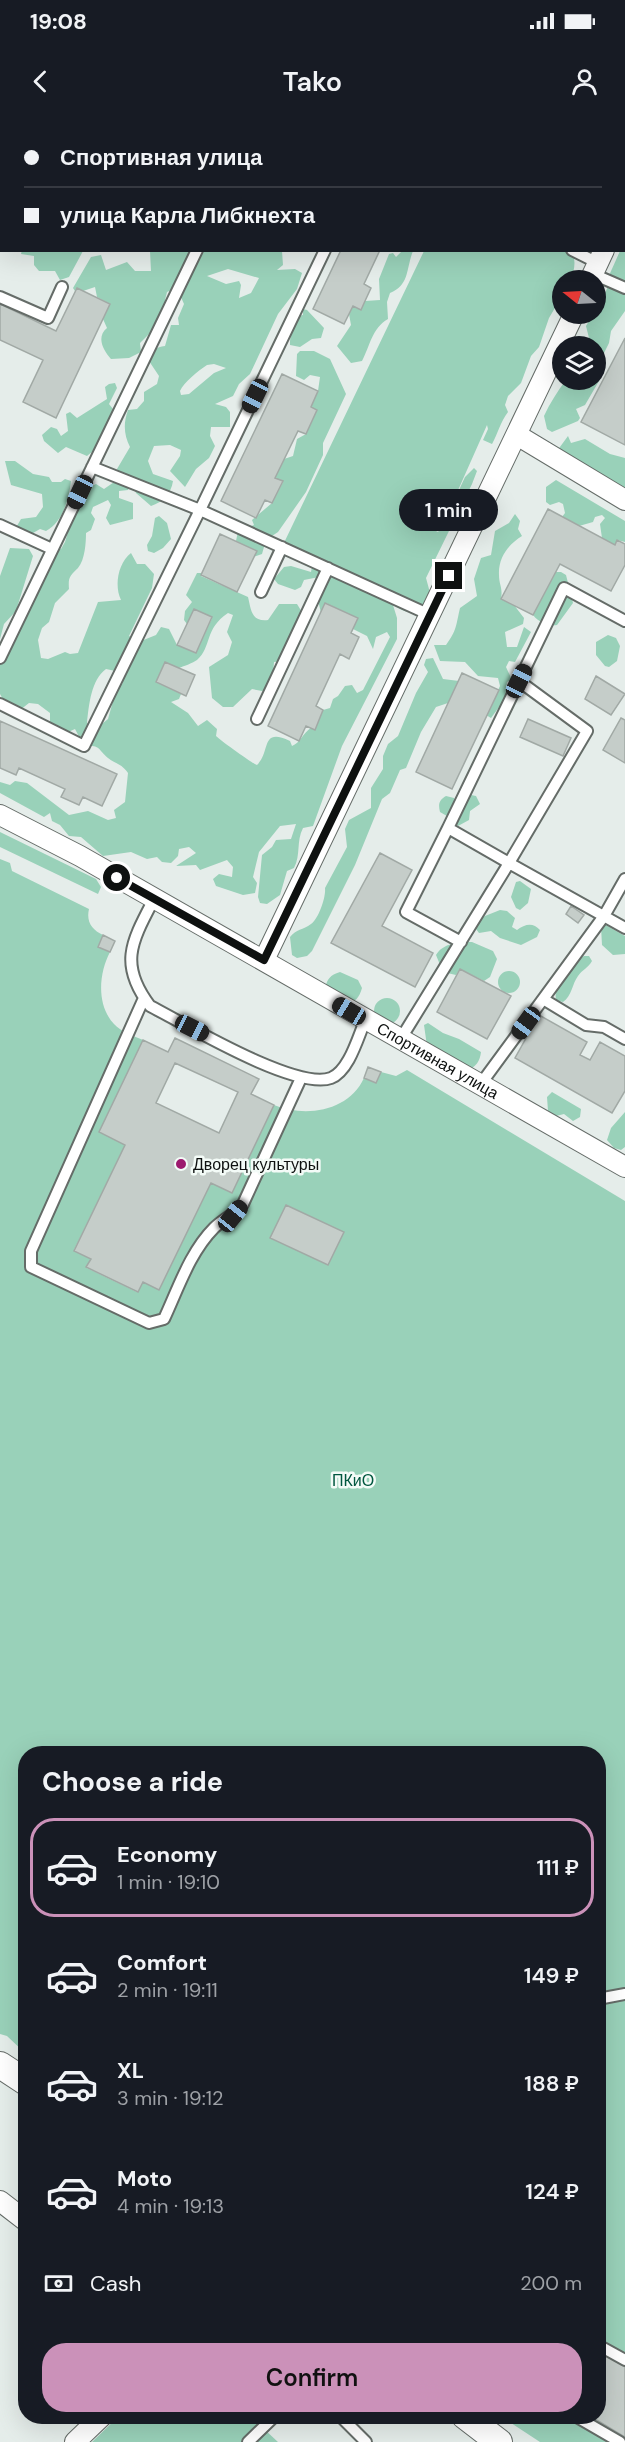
<!DOCTYPE html>
<html lang="en">
<head>
<meta charset="utf-8">
<style>
  :root { --surface:#171b24; --page:#20242c; --text:#f1f3f6; --muted:#9ea1a6; --line:#363941; --accent:#cb91b9 }
  body { margin:0; font-family:"DM Sans",sans-serif; background:var(--page); color:var(--text); height:100vh; display:flex; flex-direction:column; font-size:22px; white-space:nowrap }
  * { box-sizing:border-box; margin:0 }
  p { font-size:20px; color:var(--muted) }
  .icon { flex:none; width:33px; height:33px; fill:none; stroke:currentColor; stroke-width:2; stroke-linecap:round; stroke-linejoin:round }
  .map { position:relative; flex:1; overflow:hidden }
  .details { position:absolute; left:18px; top:1626px; width:588px; height:678px; display:flex; flex-direction:column; background:var(--surface); border-radius:24px; box-shadow:0 6px 24px #0002 }
  .details>* { flex:none }
  .banner { position:absolute; left:0px; top:0px; width:626px; height:132px; box-shadow:0 6px 24px #0002; display:grid; align-content:center; height:132px; padding:0 24px; background:var(--surface) }
  .needle { width:39px; rotate:288deg }
  .controls { position:absolute; left:552px; top:150px; display:grid; gap:12px }
  .controls a { display:grid; place-items:center; width:54px; height:54px; border-radius:50%; background:var(--surface); box-shadow:0 6px 24px #0002; font-size:30px }
  .end { position:absolute; width:27px; height:27px; margin:-14px; border:8px solid #0e1110; background:#fff; box-shadow:0 0 0 3px #fff }
  .from { border-radius:50% }
  .bubble { position:absolute; height:42px; border-radius:21px; background:var(--surface); box-shadow:0 6px 24px #0002; font-size:20px; font-weight:600; line-height:42px; text-align:center }
  .car { position:absolute; width:18px; height:36px; margin:-18px -9px; border-radius:8px; box-shadow:0 0 4px 2px #0007; background:linear-gradient(#222 24%,#8ab4d8 0 40%,#222 0 76%,#8ab4d8 0 86%,#222 0) }
  .banner b { display:flex; align-items:center; gap:21px; height:57px; font-size:22px }
  .banner b+b { border-top:2px solid var(--line) }
  .banner i { width:15px; height:15px; background:var(--text) }
  ul { padding:0; list-style:none }
  li { display:flex; align-items:center; gap:18px; height:99px; margin:0 12px 9px; padding:0 12px; border:3px solid transparent; border-radius:24px }
  li div { flex:1 }
  li b { display:block; font-size:22px }
  li em { font-style:normal; font-weight:600 }
  li.selected { border-color:var(--accent) }
  li>.icon { width:54px; height:54px; stroke-width:1.5 }
  h2 { padding:0 24px; font-size:27px; line-height:72px }
  .pay { display:flex; align-items:center; gap:15px; height:66px; padding:0 24px; font-size:22px }
  .pay p { margin-inline-start:auto }
  .button { display:flex; gap:12px; margin-top:auto; padding:12px 24px }
  .button a { flex:1; height:69px; border-radius:24px; background:var(--accent); color:#111; font-size:24px; font-weight:600; line-height:69px; text-align:center }
  .status { display:flex; justify-content:space-between; align-items:center; height:42px; padding:0 30px; background:var(--surface); direction:ltr }
  .status svg { height:16px; fill:currentColor }
  header { display:flex; justify-content:space-between; align-items:center; height:78px; padding:0 24px; background:var(--surface); font-size:27px; font-weight:600 }
  .map>svg:first-child { display:block }
  .green { fill:#99d1b9; fill-rule:evenodd }
  .building { fill:#c5cdc9; stroke:#a1a9a5; stroke-width:1.5; fill-rule:evenodd }
  .lines { fill:none; stroke-linecap:round; stroke-linejoin:round }
  .service-casing { stroke:#656c68; stroke-width:14 }
  .minor-casing { stroke:#656c68; stroke-width:22 }
  .tertiary-casing { stroke:#656c68; stroke-width:28 }
  .service { stroke:#fff; stroke-width:10 }
  .minor { stroke:#fff; stroke-width:20 }
  .tertiary { stroke:#fff; stroke-width:26 }
  .route { stroke:#0e1110; stroke-width:8 }
  .poi-dot { fill:#9c1a6e; stroke:#f3fbf7; stroke-width:2 }
  .labels { text-anchor:middle; dominant-baseline:central; stroke-width:5; stroke-linejoin:round; paint-order:stroke }
  .street-label { font-size:16px; fill:#0e1110; stroke:#f3fbf7 }
  .poi-label { font-size:16px; fill:#0e1110; stroke:#f3fbf7; text-anchor:start }
  .park-label { font-size:16px; fill:#00573f; stroke:#f3fbf7 }
</style>
</head>
<body>
<div class="status"><b>19:08</b><svg viewBox="0 0 49 12"><path d="M0 12V9h3v3zM5 12V6h3v6zM10 12V3h3v9zM15 12V0h3v12zM26 1h20v11H26zM47 4h2v5h-2z"/></svg></div>
<header><svg class="icon" aria-label="back" viewBox="0 0 24 24"><path d="M15 5l-7 7 7 7"/></svg>Tako<svg class="icon" aria-label="person" viewBox="0 0 24 24"><circle cx="12" cy="8" r="4"/><path d="M4 21q1-7 8-7t8 7"/></svg></header>
<div class="map">
<svg width="625" height="2322" viewBox="0 0 625 2322">
  <rect width="100%" height="100%" fill="#e5edea"/>
  <path class="green" d="M625,119v72l-14,20 -2,12 -6,12 2,11 -6,15 -14,24 -9,4 4,9 -2,3 -26,11 -5,-3 -3,-13c6,-13 13,-24 22,-36h30v-34h-5l-5,-20 7,-12 6,-6 9,-22 -1,-6 13,-29 4,-1z
    M22,130h61v1l-14,26 -9,3 -5,-9h-16l-5,-6v-9l-13,-2z
    M150,131h132l1,14 -6,5 18,-1 7,4 -5,16 -19,25 -28,60 -11,10 -6,12 -18,8 11,3 4,5v15h-19l-1,9 5,10 -6,12 -13,11 -11,18 -15,-16 10,-15 1,-6 -11,-5 -16,1 -6,15 5,13 20,7c-2,13 -10,21 -22,25l-15,-13 -5,-11 -3,8 -9,1v7l14,5v16l-23,6 -4,-7 5,-13 -3,-5 -15,7 -2,6 4,6 -4,11 -5,3c0,9 -1,27 -8,35 -8,8 -10,9 -9,21l-14,14 -6,19 -7,6 -4,12 3,18 7,1 17,-7 5,2 8,-1 20,-51 23,-2c-7,-14 -3,-37 10,-47l6,11h8l9,10 -2,14 -23,48 12,5 15,-6 5,-8 8,2 8,16 19,8 16,-35 -18,-9 -7,15 -3,-4 1,-9 7,-9 -6,-7 11,-22h5l-1,3 47,21c3,12 3,25 20,23l11,-16h18l8,13 -3,21 -17,23 -11,1 -2,26 -10,3 -10,-2 -19,18h-10l-11,-9 -3,-31 19,-12 4,-13 -5,-10 6,-17 -5,-2c-24,16 -16,34 -31,47 -4,3 -13,6 -18,8l-14,-6 -9,20 25,12 -2,5 -8,3 17,11 10,13 9,-6 10,9 -1,7c4,4 37,28 41,29 14,-13 3,-38 33,-24l2,5c8,-3 11,-13 19,-18l4,1 8,-19 7,-2 3,-9 5,-3 7,-10 7,-1 5,8 6,-3 27,-53 -3,-5 -11,5 -3,12 -6,-13 -14,-7 4,-11 -31,-15 -5,10 -3,-13 5,-12 -4,-11 -15,3 -3,7 -6,3 -17,-6 -4,-5 10,-12 7,-1 20,6 2,-11 -31,-14 142,-296h148c4,10 3,19 -2,29h-8v16l-13,22 -10,29 -8,9 -10,27 -13,13 -3,9 3,7c-8,11 -10,21 -16,32l-9,-4 5,-11 -1,-4 -28,63 -23,43 2,1 5,-7 22,-48 9,-9 3,3 -5,13 -46,94 6,22c-18,13 -19,17 -39,5l4,13v21l-55,107 -29,80 -10,2c-7,13 -2,27 -9,40l-7,3 -7,24 -13,9 -7,-1 -2,-6 4,-42 10,-8 4,-7 15,-1 5,-15 -16,2 -21,26 -6,25 4,6 -2,10 -12,2 -27,-9 -3,-7 6,-5 13,3 1,-10 -6,-7 -27,10 -4,-5 -20,1 20,-13 -7,-6 -10,2 -1,7 -7,7 -9,-1 -5,-5 -10,2 -16,-7 -28,4 -22,-19 -12,-1 -9,-11 -8,-4 -2,-8 -6,4 -44,-24v-11l10,3 5,-4 12,2 42,32 19,-4 20,9 8,-2 -2,-8 11,-8 3,-29c-6,-9 -12,-9 -20,-15 -11,-9 -7,-13 -24,-12l-9,-17 -9,4 -16,-4v-16l-12,-9 -9,-1 -9,7 -15,-7 -5,-9v-36l57,-110 4,1 4,-7 15,-50 16,-8 8,5 16,-11 -3,-9 13,-22c-6,-12 -7,-23 -2,-37l9,-1 7,-8v-9l13,-8 2,-8 -10,-15c2,-10 7,-14 16,-15l6,-21h8l-1,-7 6,-14 -4,-9 5,-20 -6,-1 -5,15 -7,3 -2,8 3,9 -6,14 -7,-1 -2,8 -13,13 1,9 -12,6 -18,1c-8,-9 -15,-22 -4,-31l-4,-9 7,-15 -13,-7 -2,-10 -12,4 -6,-3 -2,3 -2,-3 18,-31 10,-2 5,15 21,-8 8,9h16zM228,149l31,9 -8,15 -12,5 2,-13 -2,-4 -13,3 -19,-8zM214,244l12,4 -12,5 -25,21 -8,1 -1,-4c4,-9 18,-20 27,-26zM106,549l14,3 3,11 -6,4 -9,32 -11,9 -10,-5c2,-18 4,-43 19,-54z
    M402,131h11c-7,17 -3,34 -23,42l-3,9 1,17c-16,9 -18,27 -26,42l-11,2 -14,-17 14,-21 -2,-11 4,-8 8,4 4,-9 15,-1 -1,-21 10,-25 4,-1 3,4z
    M303,189l4,1 17,18 -3,10 -9,1 -12,8 -10,-2v-4l3,-24 10,-2z
    M300,231h14l16,8 16,35 -23,49v12l-17,37 -28,40 -12,8 -4,14 -9,3 3,-6 -20,-10 2,-10 16,-6 -2,-5 20,-17 11,-21 -8,-4 9,-19 9,-3 4,-17 9,-5 11,-24 -6,-3 7,-16 2,-14 -10,-2 -6,5 -8,-4 1,-22z
    M115,263l2,5 -8,16 4,5c-1,6 -11,32 -14,37 -3,4 -9,7 -12,10l-21,-9 -8,6 -14,-12 -2,-6 9,-8 6,2 4,7 7,-5 -2,-17 4,-2 7,6 30,-19 -2,-12 4,-3z
    M568,316l3,7 14,-4 25,15 15,4v42l-68,-49z
    M5,341h10l18,13 16,3 3,5h9l4,-3 6,2c-2,18 -8,41 -25,50l-6,-2 -14,8 -12,-6 7,-12 15,-2 7,-10 -1,-13 -31,-9z
    M556,360l69,41v21l-8,-2 -2,5 -13,-7 -2,-14 5,-6 -3,-3 -7,2 -2,5 -14,4 -17,-9 3,-4 -2,-9 -4,-2 -9,3 -4,-3v-15z
    M515,394l5,7 -2,8 4,7c-13,8 -24,21 -23,39 0,10 4,13 2,24l13,6 10,13 -1,6 -18,8 2,15h10l7,-20 7,5 -16,30 -6,-1 -3,6 6,13 -5,2 -2,17 -14,19 -5,-3 14,-29 -2,-8 -20,-2 -13,-14 -25,-1 -6,-16h12c11,-15 10,-20 14,-37l17,-12 -3,-17 7,-21 10,-3 4,-24 14,-8z
    M159,396l8,7 4,16 -8,9 -9,5 -6,-2 -1,-6 5,-9 3,-18z
    M10,428l19,1 4,7 -17,55 -12,13 -4,15v-63z
    M556,452h5l5,3 7,28 -16,22c-8,1 -18,-2 -24,-10z
    M608,515l8,3 4,8 -3,15 -8,6 -4,-1 -9,-11v-13z
    M433,538l10,21 16,2 -11,22 -12,4 -15,25 -15,36 -6,2 -10,23 -8,6 -27,66 -43,86 -5,5 -10,2 -5,-3 -2,-18c6,-8 13,-7 21,-13 8,-6 15,-27 14,-36l22,-41 -2,-18 4,-9 22,-12v-20l12,-19v-13l5,-12 10,-8 18,-43 12,-21 -4,-7 2,-6z
    M471,675l5,1 4,8 -10,7 -1,9 -11,6 -6,-7 -12,-7c-2,-8 -1,-12 6,-16l8,2 2,5z
    M0,712l96,47 5,8 -3,7 -98,-47z
    M0,739l10,4 2,8 77,38c-3,13 3,21 14,26l-5,12 12,5c-11,21 -14,53 4,72 7,8 20,12 29,16l-18,105 -51,105 17,9 -4,9 50,24 6,-10 16,7 52,-106 21,9 42,-87c32,13 75,6 90,-27l12,5 5,-11 15,4 11,-6 218,131v1241h-85l-38,-25 96,-1v-662h-572l-1,299 -18,-17 -7,-2z
    M520,761l11,8 -3,14 -8,7 -4,-2 -5,-11 5,-15z
    M500,790l7,1 8,7 -3,9 5,3c8,-6 16,-8 23,0l-3,7 -16,8 -21,-7 -9,-7 -12,2 -3,-4v-6l4,-5z
    M604,804l21,12v18l-12,1 -11,-10 -1,-18z
    M472,822l21,9 4,8 -7,18 -6,4 -24,-12 -4,6 -13,-3 -7,-17c7,-12 23,-13 36,-13z
    M584,836h5l3,5c-4,7 -10,9 -14,15 -6,8 -6,20 -15,26l-7,-2c-3,-16 15,-37 28,-44z
    M498 862a11 11 0 1 1 22 0a11 11 0 1 1-22 0Z
    M340,852l18,8 4,8c-7,25 -22,10 -37,1 2,-10 5,-14 15,-17z
    M374 891a13 13 0 1 1 26 0a13 13 0 1 1-26 0Z
    M428,903l15,10 16,6 22,13c-1,9 -5,15 -14,19l-40,-25 -3,-21z
    M552,972l29,17 -1,8 -7,4 -9,-7 -12,3 -4,-6 -1,-14z
    M625,992v35l-4,3 -7,-2 -7,-8 4,-12z
    M119,2296l132,1 27,25h-186z"/>
  <path class="building" d="M341,130h39l-16,34 7,4 -6,13 -4,9 -8,-4 -9,18 -31,-15z
    M77,168l33,16 -54,114 -33,-16 20,-42 -43,-20v-36l56,27z
    M625,218v107l-44,-23z
    M282,254l36,17 -7,16 6,3 -11,24 -8,-3 -23,47 8,3 -11,22 -7,-3 -9,18 -35,-17z
    M548,389l67,36 2,-5 8,4v21l-14,26 -51,-27 -27,51 -32,-16z
    M220,414l37,17 -20,41 -36,-17z
    M325,483l33,15 -7,15 8,4 -10,22 -9,-5 -24,52 7,4 -8,20 -9,-4 -7,15 -31,-15z
    M194,489l18,8 -16,36 -19,-8z
    M165,542l30,13 -9,21 -30,-14z
    M462,553l37,17 -47,99 -36,-17z
    M596,556l29,18 -14,21 -26,-16z
    M621,598l4,2v43l-22,-13z
    M528,599l43,19 -8,18 -43,-19z
    M0,601l117,53 -15,32 -19,-9 -4,8 -18,-8 4,-8 -46,-21 -3,7 -16,-7z
    M380,733l32,17 -30,56 51,27 -18,34 -84,-44z
    M571,786l13,9 -6,8 -12,-9z
    M103,815l12,6 -5,11 -12,-5z
    M460,849l51,27 -24,43 -50,-27z
    M539,895l48,27 -7,13 10,5 10,-18 25,14v35l-13,22 -97,-55z
    M175,918l84,41 -8,15 23,11 -42,88 -21,-10 -52,107 -16,-8 -5,10 -52,-25 5,-8 -17,-8 51,-106 -26,-13 44,-92 25,12zM175,943l63,29 -19,41 -63,-30z
    M368,947l13,5 -5,11 -12,-5z
    M286,1085l58,27 -16,33 -58,-27z
    M598,2231l27,15v71l-35,-21h8z"/>
  <g class="lines">
    <g class="service-casing">
      <path id="service" d="M130,0l2,2
        M309,0l4,2
        M65,2l1,-2
        M259,2v-2
        M385,2l1,-2
        M542,2l1,-2
        M325,130l-125,260 230,105
        M572,130l26,13
        M593,154l32,14
        M0,177l48,21 14,-31
        M0,405l52,24
        M261,472l21,-45
        M0,538l197,-408
        M519,561l68,50 -78,132 116,65
        M0,584l84,42 116,-236 -108,-43
        M257,599l71,-151
        M448,708l-42,84 55,30
        M154,779c-22,42 -36,65 -4,107 35,18 146,85 181,72 18,-7 27,-41 34,-57
        M144,878l-113,253v16l118,56 15,-4c14,-30 26,-67 50,-91 9,-9 20,-13 29,-24l58,-126
        M543,879l43,26 18,2 21,12
        M400,920l109,-177 -61,-35 116,-240 61,33
        M480,965l124,-169 21,-37
        M598,1879l27,-5
        M598,2225l27,15
        M340,2296l26,26
        M575,2296l45,26
        M248,2322l27,-26"/>
    </g>
    <g class="minor-casing">
      <g id="minor">
        <path d="M624,87l1,-2"/>
        <path d="M590,160l14,-30"/>
        <path d="M517,315l108,65"/>
        <path id="s1" d="M0,695l80,41 545,311"/>
        <path d="M264,840l310,-646"/>
        <path d="M0,2081l26,20"/>
        <path d="M75,2322l27,-26"/>
      </g>
    </g>
    <g class="tertiary-casing">
      <path id="tertiary" d="M0,1945l26,17
        M465,2296l34,26"/>
    </g>
    <use href="#service" class="service"/>
    <use href="#minor" class="minor"/>
    <use href="#tertiary" class="tertiary"/>
  </g>
  <g class="lines">
    <path class="route" d="M117,758l147,82 185,-384"/>
  </g>
  <circle class="poi-dot" cx="181" cy="1044" r="6"/>
  <g class="labels">
    <g class="street-label">
      <text stroke="none"><textPath href="#s1" startOffset="502">Спортивная улица</textPath></text>
    </g>
    <g class="poi-label">
      <text x="193" y="1044">Дворец культуры</text>
    </g>
    <g class="park-label">
      <text x="353" y="1360">ПКиО</text>
    </g>
  </g>
</svg>
<div class="controls">
<a><svg class="needle" viewBox="-14 -14 28 28"><path d="M0-13l5 13h-10z" fill="#e53935"/><path d="M0 13l5-13h-10z" fill="#9ea1a6"/></svg></a>
<a><svg class="icon" aria-label="layers" viewBox="0 0 24 24"><path d="M12 4l9 5-9 5-9-5zM3 14l9 5 9-5"/></svg></a>
</div>
<i class="end from" style="left:117px;top:758px"></i>
<i class="end" style="left:449px;top:456px"></i>
<div class="bubble" style="left:399px;top:369px;width:99px">1 min</div>
<i class="car" style="left:255px;top:276px;rotate:206deg"></i>
<i class="car" style="left:80px;top:372px;rotate:205deg"></i>
<i class="car" style="left:519px;top:561px;rotate:26deg"></i>
<i class="car" style="left:349px;top:891px;rotate:301deg"></i>
<i class="car" style="left:526px;top:903px;rotate:216deg"></i>
<i class="car" style="left:192px;top:908px;rotate:117deg"></i>
<i class="car" style="left:233px;top:1096px;rotate:39deg"></i>
<div class="banner">
<b><i class="from"></i>Спортивная улица</b>
<b><i></i>улица Карла Либкнехта</b>
</div>
<section class="details">
<h2>Choose a ride</h2>
<ul>
<li class="selected"><svg class="icon" aria-label="car" viewBox="0 0 24 24"><path d="M5 17H2v-5l4-1 3-4h7l3 4 3 1v5h-3M9 17h6M6 11h13"/><circle cx="7" cy="17" r="2"/><circle cx="17" cy="17" r="2"/></svg><div><b>Economy</b><p>1 min · 19:10</p></div><em>111 ₽</em></li>
<li><svg class="icon" aria-label="car" viewBox="0 0 24 24"><path d="M5 17H2v-5l4-1 3-4h7l3 4 3 1v5h-3M9 17h6M6 11h13"/><circle cx="7" cy="17" r="2"/><circle cx="17" cy="17" r="2"/></svg><div><b>Comfort</b><p>2 min · 19:11</p></div><em>149 ₽</em></li>
<li><svg class="icon" aria-label="car" viewBox="0 0 24 24"><path d="M5 17H2v-5l4-1 3-4h7l3 4 3 1v5h-3M9 17h6M6 11h13"/><circle cx="7" cy="17" r="2"/><circle cx="17" cy="17" r="2"/></svg><div><b>XL</b><p>3 min · 19:12</p></div><em>188 ₽</em></li>
<li><svg class="icon" aria-label="car" viewBox="0 0 24 24"><path d="M5 17H2v-5l4-1 3-4h7l3 4 3 1v5h-3M9 17h6M6 11h13"/><circle cx="7" cy="17" r="2"/><circle cx="17" cy="17" r="2"/></svg><div><b>Moto</b><p>4 min · 19:13</p></div><em>124 ₽</em></li>
</ul>
<div class="pay"><svg class="icon" aria-label="cash" viewBox="0 0 24 24"><path d="M3 7h18v10H3z"/><circle cx="12" cy="12" r="2"/></svg>Cash<p>200 m</p></div>
<div class="button"><a>Confirm</a></div>
</section>
</div>
</body>
</html>
